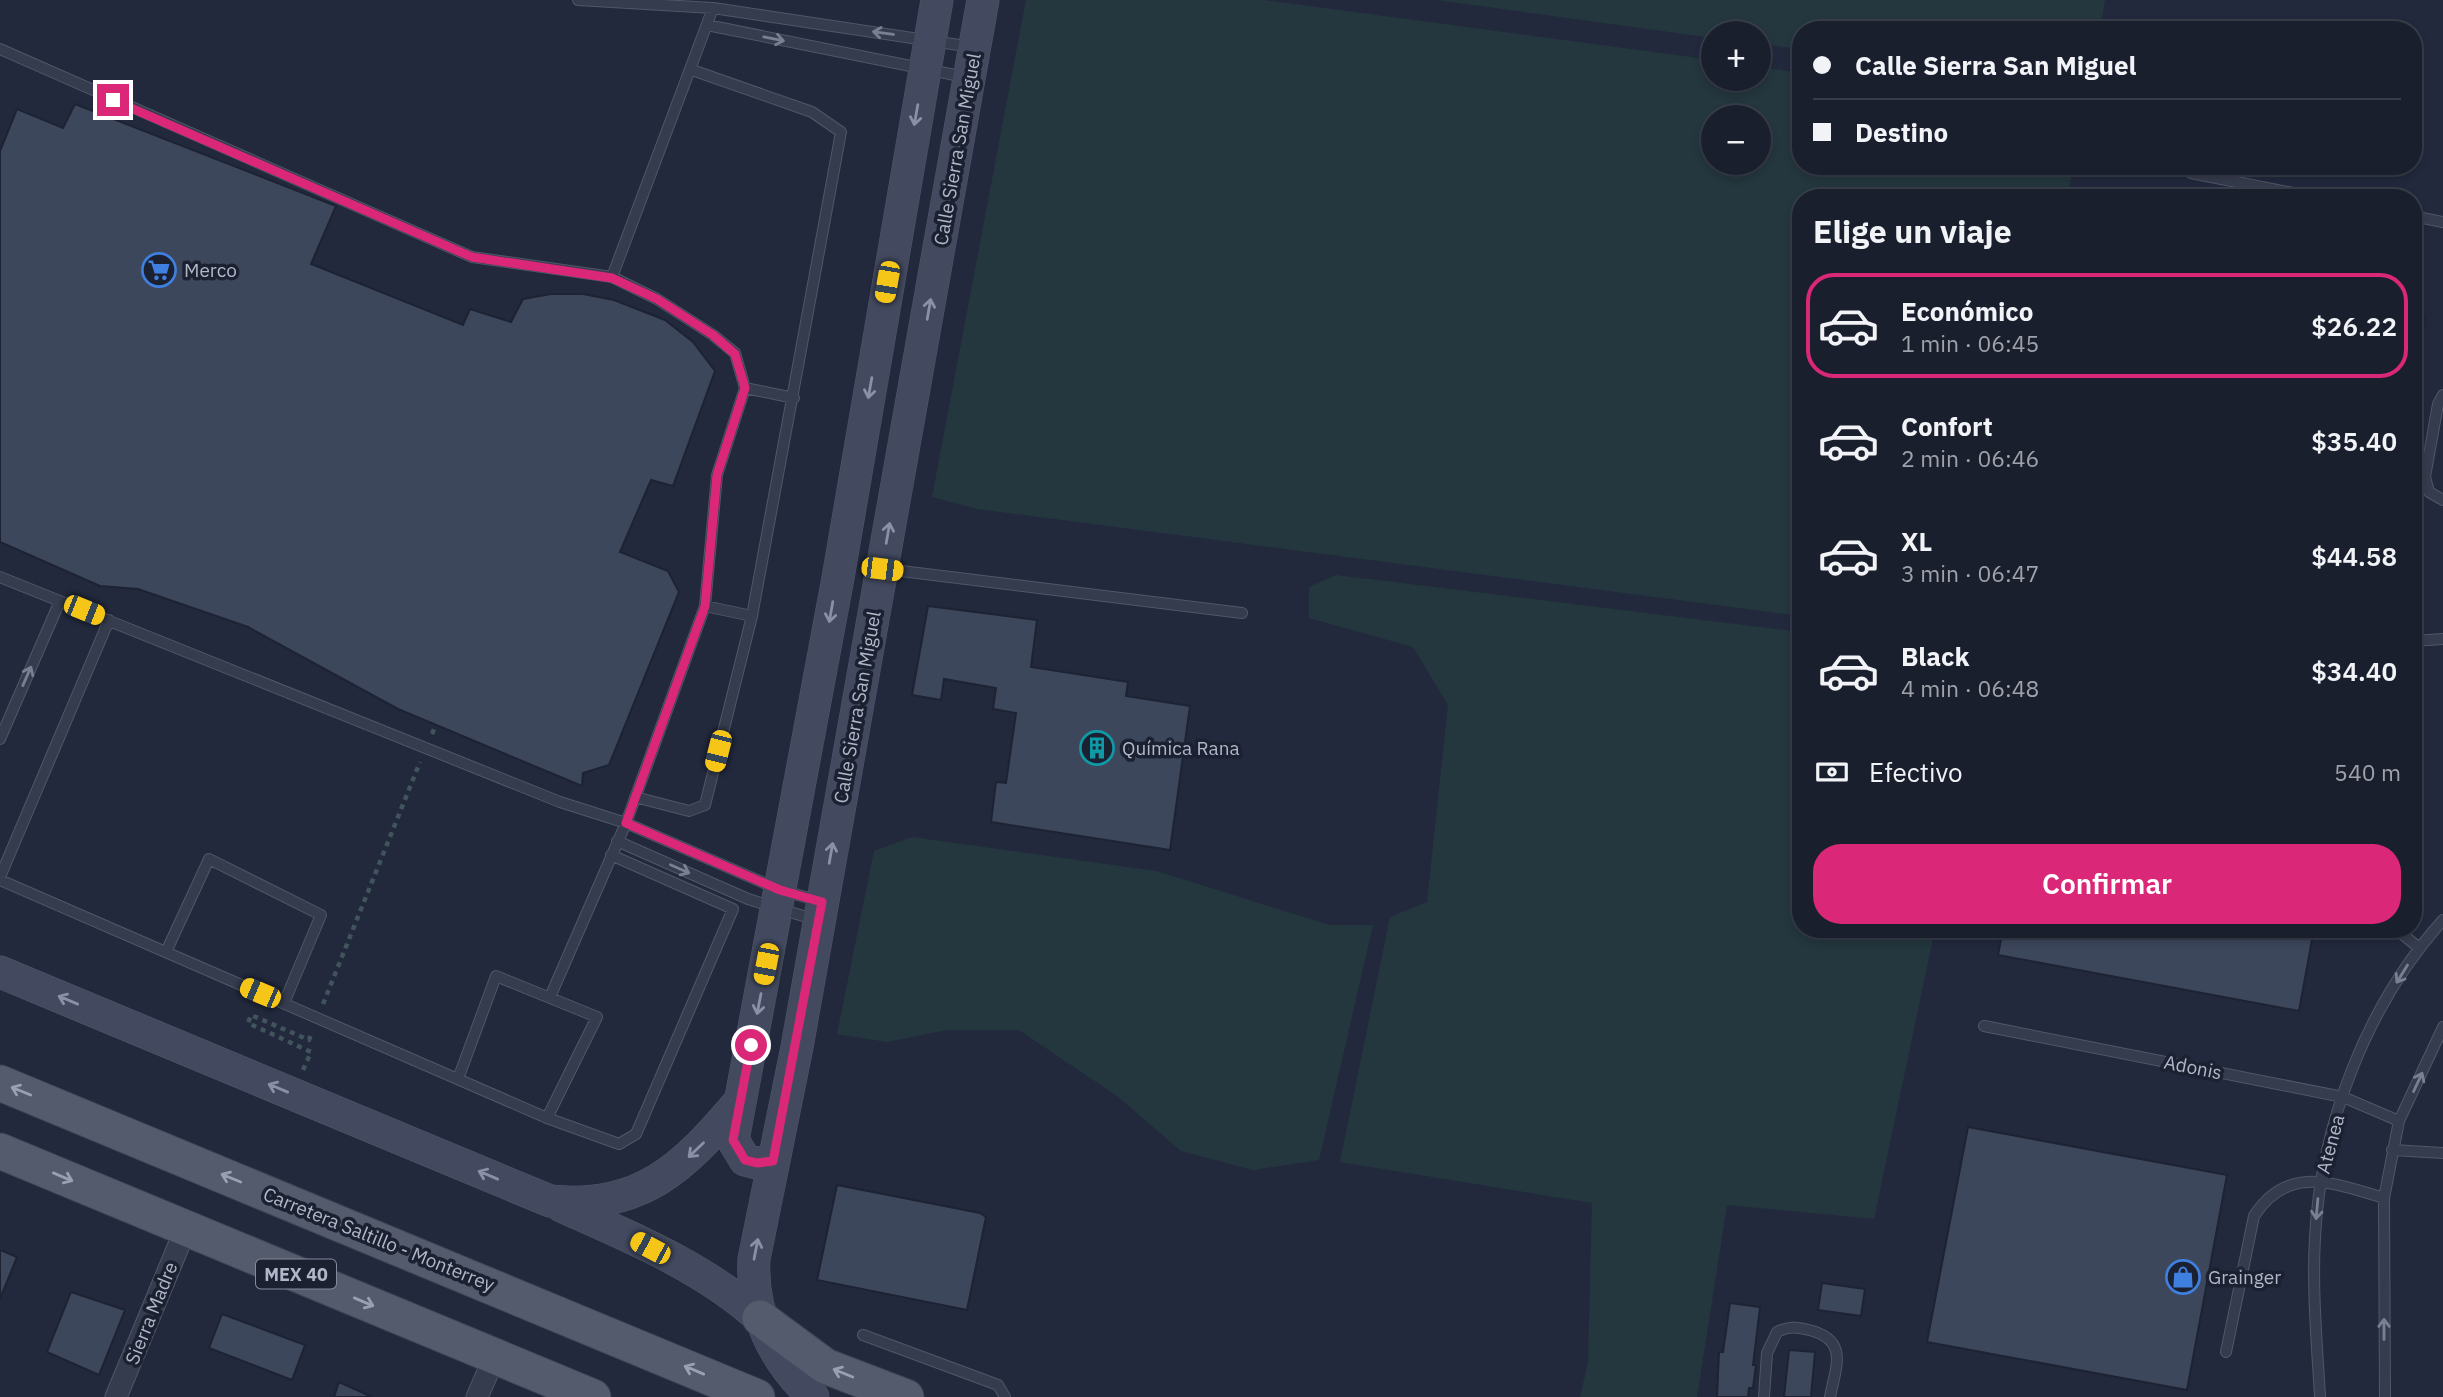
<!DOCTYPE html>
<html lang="es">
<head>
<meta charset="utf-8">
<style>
  :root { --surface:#1a1f2e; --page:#272c3a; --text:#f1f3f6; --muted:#9fa2aa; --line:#383d4a; --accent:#db2777 }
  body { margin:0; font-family:"IBM Plex Sans",sans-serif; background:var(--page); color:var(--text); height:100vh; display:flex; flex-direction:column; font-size:26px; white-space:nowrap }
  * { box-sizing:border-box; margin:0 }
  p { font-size:23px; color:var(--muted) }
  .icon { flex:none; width:38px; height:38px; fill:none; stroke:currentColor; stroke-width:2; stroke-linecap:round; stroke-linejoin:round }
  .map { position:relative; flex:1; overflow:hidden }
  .drawer { position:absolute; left:1792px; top:189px; width:630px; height:749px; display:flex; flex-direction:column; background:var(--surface); border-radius:28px; box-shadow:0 4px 10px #0003,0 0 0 2px var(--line) }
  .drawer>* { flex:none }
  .top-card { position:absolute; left:1792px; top:21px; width:630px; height:154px; border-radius:28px; box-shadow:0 4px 10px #0003,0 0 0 2px var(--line); display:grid; align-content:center; height:154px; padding:0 21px; background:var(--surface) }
  .buttons { position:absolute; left:1701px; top:21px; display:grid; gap:14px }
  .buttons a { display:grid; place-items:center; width:70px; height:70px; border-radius:50%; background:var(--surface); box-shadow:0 4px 10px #0003,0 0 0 2px var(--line); font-size:35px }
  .end { position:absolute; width:32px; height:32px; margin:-16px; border:9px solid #db2777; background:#fff; box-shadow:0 0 0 4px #fff }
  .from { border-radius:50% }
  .car { position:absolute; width:21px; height:42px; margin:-21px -10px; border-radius:9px; box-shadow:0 0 5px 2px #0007; background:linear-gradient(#f5c518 24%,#345 0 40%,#f5c518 0 76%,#345 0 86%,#f5c518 0) }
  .top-card b { display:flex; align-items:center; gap:24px; height:66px; font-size:26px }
  .top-card b+b { border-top:2px solid var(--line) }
  .top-card i { width:18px; height:18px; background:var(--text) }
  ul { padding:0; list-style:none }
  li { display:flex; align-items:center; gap:21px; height:105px; margin:0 14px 10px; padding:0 7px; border:4px solid transparent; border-radius:28px }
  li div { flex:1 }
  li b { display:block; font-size:26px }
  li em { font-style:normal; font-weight:600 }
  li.selected { border-color:var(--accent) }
  li>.icon { width:63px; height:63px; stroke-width:1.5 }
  h2 { padding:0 21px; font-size:32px; line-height:84px }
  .pay { display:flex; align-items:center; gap:18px; height:77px; padding:0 21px; font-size:26px }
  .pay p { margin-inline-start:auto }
  .action { display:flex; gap:14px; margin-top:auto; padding:14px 21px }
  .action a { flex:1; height:80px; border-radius:28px; background:var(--accent); color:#fff; font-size:28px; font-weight:600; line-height:80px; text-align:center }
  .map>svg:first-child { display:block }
  .green { fill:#24373e; fill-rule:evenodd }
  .building { fill:#3d475c; stroke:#1d2333; stroke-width:2 }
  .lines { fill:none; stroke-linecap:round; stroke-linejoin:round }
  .lane-casing { stroke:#515767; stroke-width:12 }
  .street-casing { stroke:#515767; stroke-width:23 }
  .secondary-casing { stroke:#515767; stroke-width:33 }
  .primary-casing { stroke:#3f4555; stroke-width:37 }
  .path { stroke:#41545b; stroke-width:4.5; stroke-dasharray:5 5; stroke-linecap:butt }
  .lane { stroke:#353c4d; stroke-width:10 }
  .street { stroke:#353c4d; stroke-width:21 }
  .secondary { stroke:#434a60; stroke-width:32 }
  .primary { stroke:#535b6d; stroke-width:35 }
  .oneway { stroke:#798091 }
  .oneway2 { stroke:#8a91a4 }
  .oneway3 { stroke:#9aa0b1 }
  .route { stroke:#db2777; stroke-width:9 }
  .labels { text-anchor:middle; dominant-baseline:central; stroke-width:7; stroke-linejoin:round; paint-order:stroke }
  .shield { fill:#1b2131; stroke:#848a9b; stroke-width:2 }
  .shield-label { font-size:18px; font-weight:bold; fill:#b1b7c8 }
  .street-label { font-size:19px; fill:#b1b7c8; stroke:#1b2131 }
  .poi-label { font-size:19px; fill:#b1b7c8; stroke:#1b2131; text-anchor:start }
</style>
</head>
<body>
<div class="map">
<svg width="2443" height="1397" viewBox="0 0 2443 1397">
  <rect width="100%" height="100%" fill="#22293d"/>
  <path class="green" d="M1026,0h239l448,60v19h46v-12l42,6v93h272l-6,32h-266v418l-823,-107 -46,-12zM1713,117h46v46h-46z
    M1437,0h668l-5,30h-299v19l-42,-5v-11h-46v5z
    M1336,575l465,57v297h134l-61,290 -147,-14 -30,192h-117l8,-34 4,-160 -252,-41 50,-245 37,-15 21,-197 -35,-58 -104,-29v-31z
    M912,837l244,34 174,54h43l-54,235 -66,10 -72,-19 -64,-55 -98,-66h-72l-60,12 -50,-8 37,-183z"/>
  <path class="building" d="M75,104l261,102 -25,58 152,61 7,-16 41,13 12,-23 28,-5h32l31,6 51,20 28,22 22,29 -42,115 -22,-6 -31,72 48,19 11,21 -70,173 -26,8 -1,13 -184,-77 -150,-82 -110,-38 -38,-3 -100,-44v-391l17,-42 46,19z
    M2413,317l11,2 -11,55z
    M928,606l109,14 -6,47 97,15 -2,14 64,10 -20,144 -179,-28 5,-40 10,1 10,-70 -23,-4 3,-21 -52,-9 -3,21 -29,-5z
    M2003,929h311l-15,82 -301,-56z
    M1968,1127l259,48 -40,215 -260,-48z
    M837,1185l143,28 6,4 -19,93 -150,-30z
    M0,1250l17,7 -17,42z
    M1822,1283l43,6 -4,27 -43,-6z
    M71,1292l54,18 -26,65 -52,-23z
    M1730,1303l30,4 -7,58h3l-3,23h-4l-1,9h-31l2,-45h4z
    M222,1314l83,31 -13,35 -83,-32z
    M1789,1350l26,2 -4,45h-27z
    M339,1382l33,15h-38z"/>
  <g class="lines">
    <g class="lane-casing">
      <path id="lane" d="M578,0l135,8 259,39
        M707,25l258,52
        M0,49l472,208 140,20 45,22 56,36 22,18 10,35 -28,87 -12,131 -79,217 -76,174
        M2191,173l127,25
        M2413,216l30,6
        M612,277l101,-269
        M745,388l49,10
        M2443,395l-5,9 -13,73 4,15 14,8
        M885,569l357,44
        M0,577l560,225 66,21 154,67 40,11
        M705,606l47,10
        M2413,641l30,-2
        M0,739l60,-138
        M635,797l54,14 16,-6 47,-189 89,-484 -29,-20 -120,-42
        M617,841l131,58 68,21
        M0,877l109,-257
        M0,880l547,238 50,-101 -101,-41 -38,103
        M2396,929l22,18
        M166,952l43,-93 112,56 -37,88
        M1984,1026l359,71 56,24
        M547,1118l72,26 17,-10 97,-225 -122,-54
        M2392,1150l51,3
        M863,1335l135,50 7,12
        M2226,1352l28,-136c34,-53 82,-32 130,-18
        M1764,1397l3,-44 10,-21c11,-6 19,-5 32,-2 40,10 27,36 21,67
        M2320,1397c-3,-53 -8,-107 -5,-160 6,-113 52,-233 128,-317
        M2385,1397l-1,-199 15,-77 44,-94"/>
    </g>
    <g class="street-casing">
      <path id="street" d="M116,1397l70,-169
        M477,1397l17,-39"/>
    </g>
    <g class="secondary-casing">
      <path id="secondary" d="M0,972l550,229c92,9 134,-34 190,-100
        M773,1161l-16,2 -12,-3 -12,-20 3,-16 102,-546 99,-578
        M561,1206c69,31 143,61 199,112
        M813,1397c-39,-37 -62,-82 -59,-138l43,-212 186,-1047"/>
    </g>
    <g class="primary-casing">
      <path id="primary" d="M0,1083l757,314
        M0,1151l593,246
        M760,1318l65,48 81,31"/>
    </g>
    <path class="path" d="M432,734l4,-9
      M323,1004l97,-242
      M303,1070l8,-18 -63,-29 3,-8 58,25 3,-8"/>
    <use href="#lane" class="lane"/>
    <use href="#street" class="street"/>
    <use href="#secondary" class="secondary"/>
    <use href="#primary" class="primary"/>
  </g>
  <defs><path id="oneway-shaft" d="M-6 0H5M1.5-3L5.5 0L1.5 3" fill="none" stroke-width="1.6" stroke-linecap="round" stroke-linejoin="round" transform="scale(1.75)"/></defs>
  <g class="oneway">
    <use href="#oneway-shaft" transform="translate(883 33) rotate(-172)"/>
    <use href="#oneway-shaft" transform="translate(774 39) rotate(11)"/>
    <use href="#oneway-shaft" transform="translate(27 676) rotate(-66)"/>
    <use href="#oneway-shaft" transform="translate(680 869) rotate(24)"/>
    <use href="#oneway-shaft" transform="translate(2402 974) rotate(122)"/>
    <use href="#oneway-shaft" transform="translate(2418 1082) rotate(-65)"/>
    <use href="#oneway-shaft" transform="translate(2317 1209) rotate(95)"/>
    <use href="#oneway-shaft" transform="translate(2384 1329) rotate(-90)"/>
  </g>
  <g class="oneway2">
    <use href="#oneway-shaft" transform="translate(916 115) rotate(100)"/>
    <use href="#oneway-shaft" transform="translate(929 309) rotate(-80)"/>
    <use href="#oneway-shaft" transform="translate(870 388) rotate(100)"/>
    <use href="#oneway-shaft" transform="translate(888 533) rotate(-80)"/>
    <use href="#oneway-shaft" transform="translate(831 612) rotate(100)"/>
    <use href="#oneway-shaft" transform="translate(831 853) rotate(-80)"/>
    <use href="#oneway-shaft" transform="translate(68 1000) rotate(-157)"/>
    <use href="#oneway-shaft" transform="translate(759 1004) rotate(101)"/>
    <use href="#oneway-shaft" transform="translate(278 1088) rotate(-157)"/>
    <use href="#oneway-shaft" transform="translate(696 1150) rotate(136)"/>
    <use href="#oneway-shaft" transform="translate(488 1175) rotate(-157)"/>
    <use href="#oneway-shaft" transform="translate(756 1249) rotate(-79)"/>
  </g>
  <g class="oneway3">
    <use href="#oneway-shaft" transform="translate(21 1091) rotate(-158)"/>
    <use href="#oneway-shaft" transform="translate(63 1177) rotate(23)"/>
    <use href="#oneway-shaft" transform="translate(231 1178) rotate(-158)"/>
    <use href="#oneway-shaft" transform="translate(364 1302) rotate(23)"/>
    <use href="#oneway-shaft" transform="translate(694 1370) rotate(-157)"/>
    <use href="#oneway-shaft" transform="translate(843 1373) rotate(-158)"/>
  </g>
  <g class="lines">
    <path class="route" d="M113,100l359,157 140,21 45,21 56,36 22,19 10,34 -28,87 -12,131 -79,217 154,67 42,12 -49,259 -16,2 -12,-3 -12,-20 18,-95"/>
  </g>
  <defs>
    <g id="supermarket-ring" transform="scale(1.75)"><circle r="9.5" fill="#1b2131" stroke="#3f7fe0" stroke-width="1.5"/><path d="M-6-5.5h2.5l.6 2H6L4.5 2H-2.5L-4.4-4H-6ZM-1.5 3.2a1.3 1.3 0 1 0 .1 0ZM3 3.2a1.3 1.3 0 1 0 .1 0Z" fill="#3f7fe0"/></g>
    <g id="building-ring" transform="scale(1.75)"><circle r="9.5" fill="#1b2131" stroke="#0f9aa8" stroke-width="1.5"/><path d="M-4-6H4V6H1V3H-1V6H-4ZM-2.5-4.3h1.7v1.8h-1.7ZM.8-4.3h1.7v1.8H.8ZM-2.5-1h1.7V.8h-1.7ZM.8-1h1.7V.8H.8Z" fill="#0f9aa8"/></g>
    <g id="shop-ring" transform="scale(1.75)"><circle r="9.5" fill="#1b2131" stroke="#3f7fe0" stroke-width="1.5"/><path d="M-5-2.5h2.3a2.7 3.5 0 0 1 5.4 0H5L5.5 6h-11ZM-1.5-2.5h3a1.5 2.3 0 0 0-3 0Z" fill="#3f7fe0"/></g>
  </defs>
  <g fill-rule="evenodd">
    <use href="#supermarket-ring" x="159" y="270"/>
    <use href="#building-ring" x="1097" y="748"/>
    <use href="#shop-ring" x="2183" y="1277"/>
  </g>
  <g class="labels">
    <rect class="shield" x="256" y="1259.5" width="80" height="29" rx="5"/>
    <g class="shield-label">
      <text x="296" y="1274">MEX 40</text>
    </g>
    <g class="street-label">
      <text transform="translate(957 149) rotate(-80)">Calle Sierra San Miguel</text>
      <text transform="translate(857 707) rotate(-80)">Calle Sierra San Miguel</text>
      <text transform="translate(2193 1067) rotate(11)">Adonis</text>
      <text transform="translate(2330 1144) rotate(-75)">Atenea</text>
      <text transform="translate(379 1239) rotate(22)">Carretera Saltillo - Monterrey</text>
      <text transform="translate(151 1313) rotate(-68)">Sierra Madre</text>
    </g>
    <g class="poi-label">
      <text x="184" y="270">Merco</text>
      <text x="1122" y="748">Química Rana</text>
      <text x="2208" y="1277">Grainger</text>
    </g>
  </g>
</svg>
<div class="buttons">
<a>+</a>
<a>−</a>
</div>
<i class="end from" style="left:751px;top:1045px"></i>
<i class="end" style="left:113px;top:100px"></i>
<i class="car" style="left:887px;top:282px;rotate:190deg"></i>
<i class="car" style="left:882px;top:569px;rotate:97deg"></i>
<i class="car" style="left:84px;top:610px;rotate:112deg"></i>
<i class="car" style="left:718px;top:751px;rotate:194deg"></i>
<i class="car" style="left:766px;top:964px;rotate:191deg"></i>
<i class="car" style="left:260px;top:993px;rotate:293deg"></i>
<i class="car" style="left:650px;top:1248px;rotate:298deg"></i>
<div class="top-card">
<b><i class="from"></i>Calle Sierra San Miguel</b>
<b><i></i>Destino</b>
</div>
<section class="drawer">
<h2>Elige un viaje</h2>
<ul>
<li class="selected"><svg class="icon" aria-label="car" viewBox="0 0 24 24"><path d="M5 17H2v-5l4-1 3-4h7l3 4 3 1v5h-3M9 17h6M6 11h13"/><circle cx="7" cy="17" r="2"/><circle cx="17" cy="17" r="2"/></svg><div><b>Económico</b><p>1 min · 06:45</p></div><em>$26.22</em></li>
<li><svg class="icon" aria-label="car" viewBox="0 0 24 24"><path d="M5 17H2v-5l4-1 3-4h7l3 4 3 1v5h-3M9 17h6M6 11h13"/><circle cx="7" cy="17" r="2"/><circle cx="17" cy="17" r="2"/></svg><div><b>Confort</b><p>2 min · 06:46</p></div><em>$35.40</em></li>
<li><svg class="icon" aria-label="car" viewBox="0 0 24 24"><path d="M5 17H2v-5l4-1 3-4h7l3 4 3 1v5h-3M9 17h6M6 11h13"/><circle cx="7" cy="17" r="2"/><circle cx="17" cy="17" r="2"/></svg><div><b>XL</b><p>3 min · 06:47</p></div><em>$44.58</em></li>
<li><svg class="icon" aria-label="car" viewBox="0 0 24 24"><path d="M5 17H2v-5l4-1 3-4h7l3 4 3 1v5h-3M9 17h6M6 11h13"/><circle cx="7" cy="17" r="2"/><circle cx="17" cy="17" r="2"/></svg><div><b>Black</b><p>4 min · 06:48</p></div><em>$34.40</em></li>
</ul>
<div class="pay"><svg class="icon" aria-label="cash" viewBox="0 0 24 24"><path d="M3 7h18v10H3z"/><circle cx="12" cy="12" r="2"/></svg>Efectivo<p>540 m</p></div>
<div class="action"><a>Confirmar</a></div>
</section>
</div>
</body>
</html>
